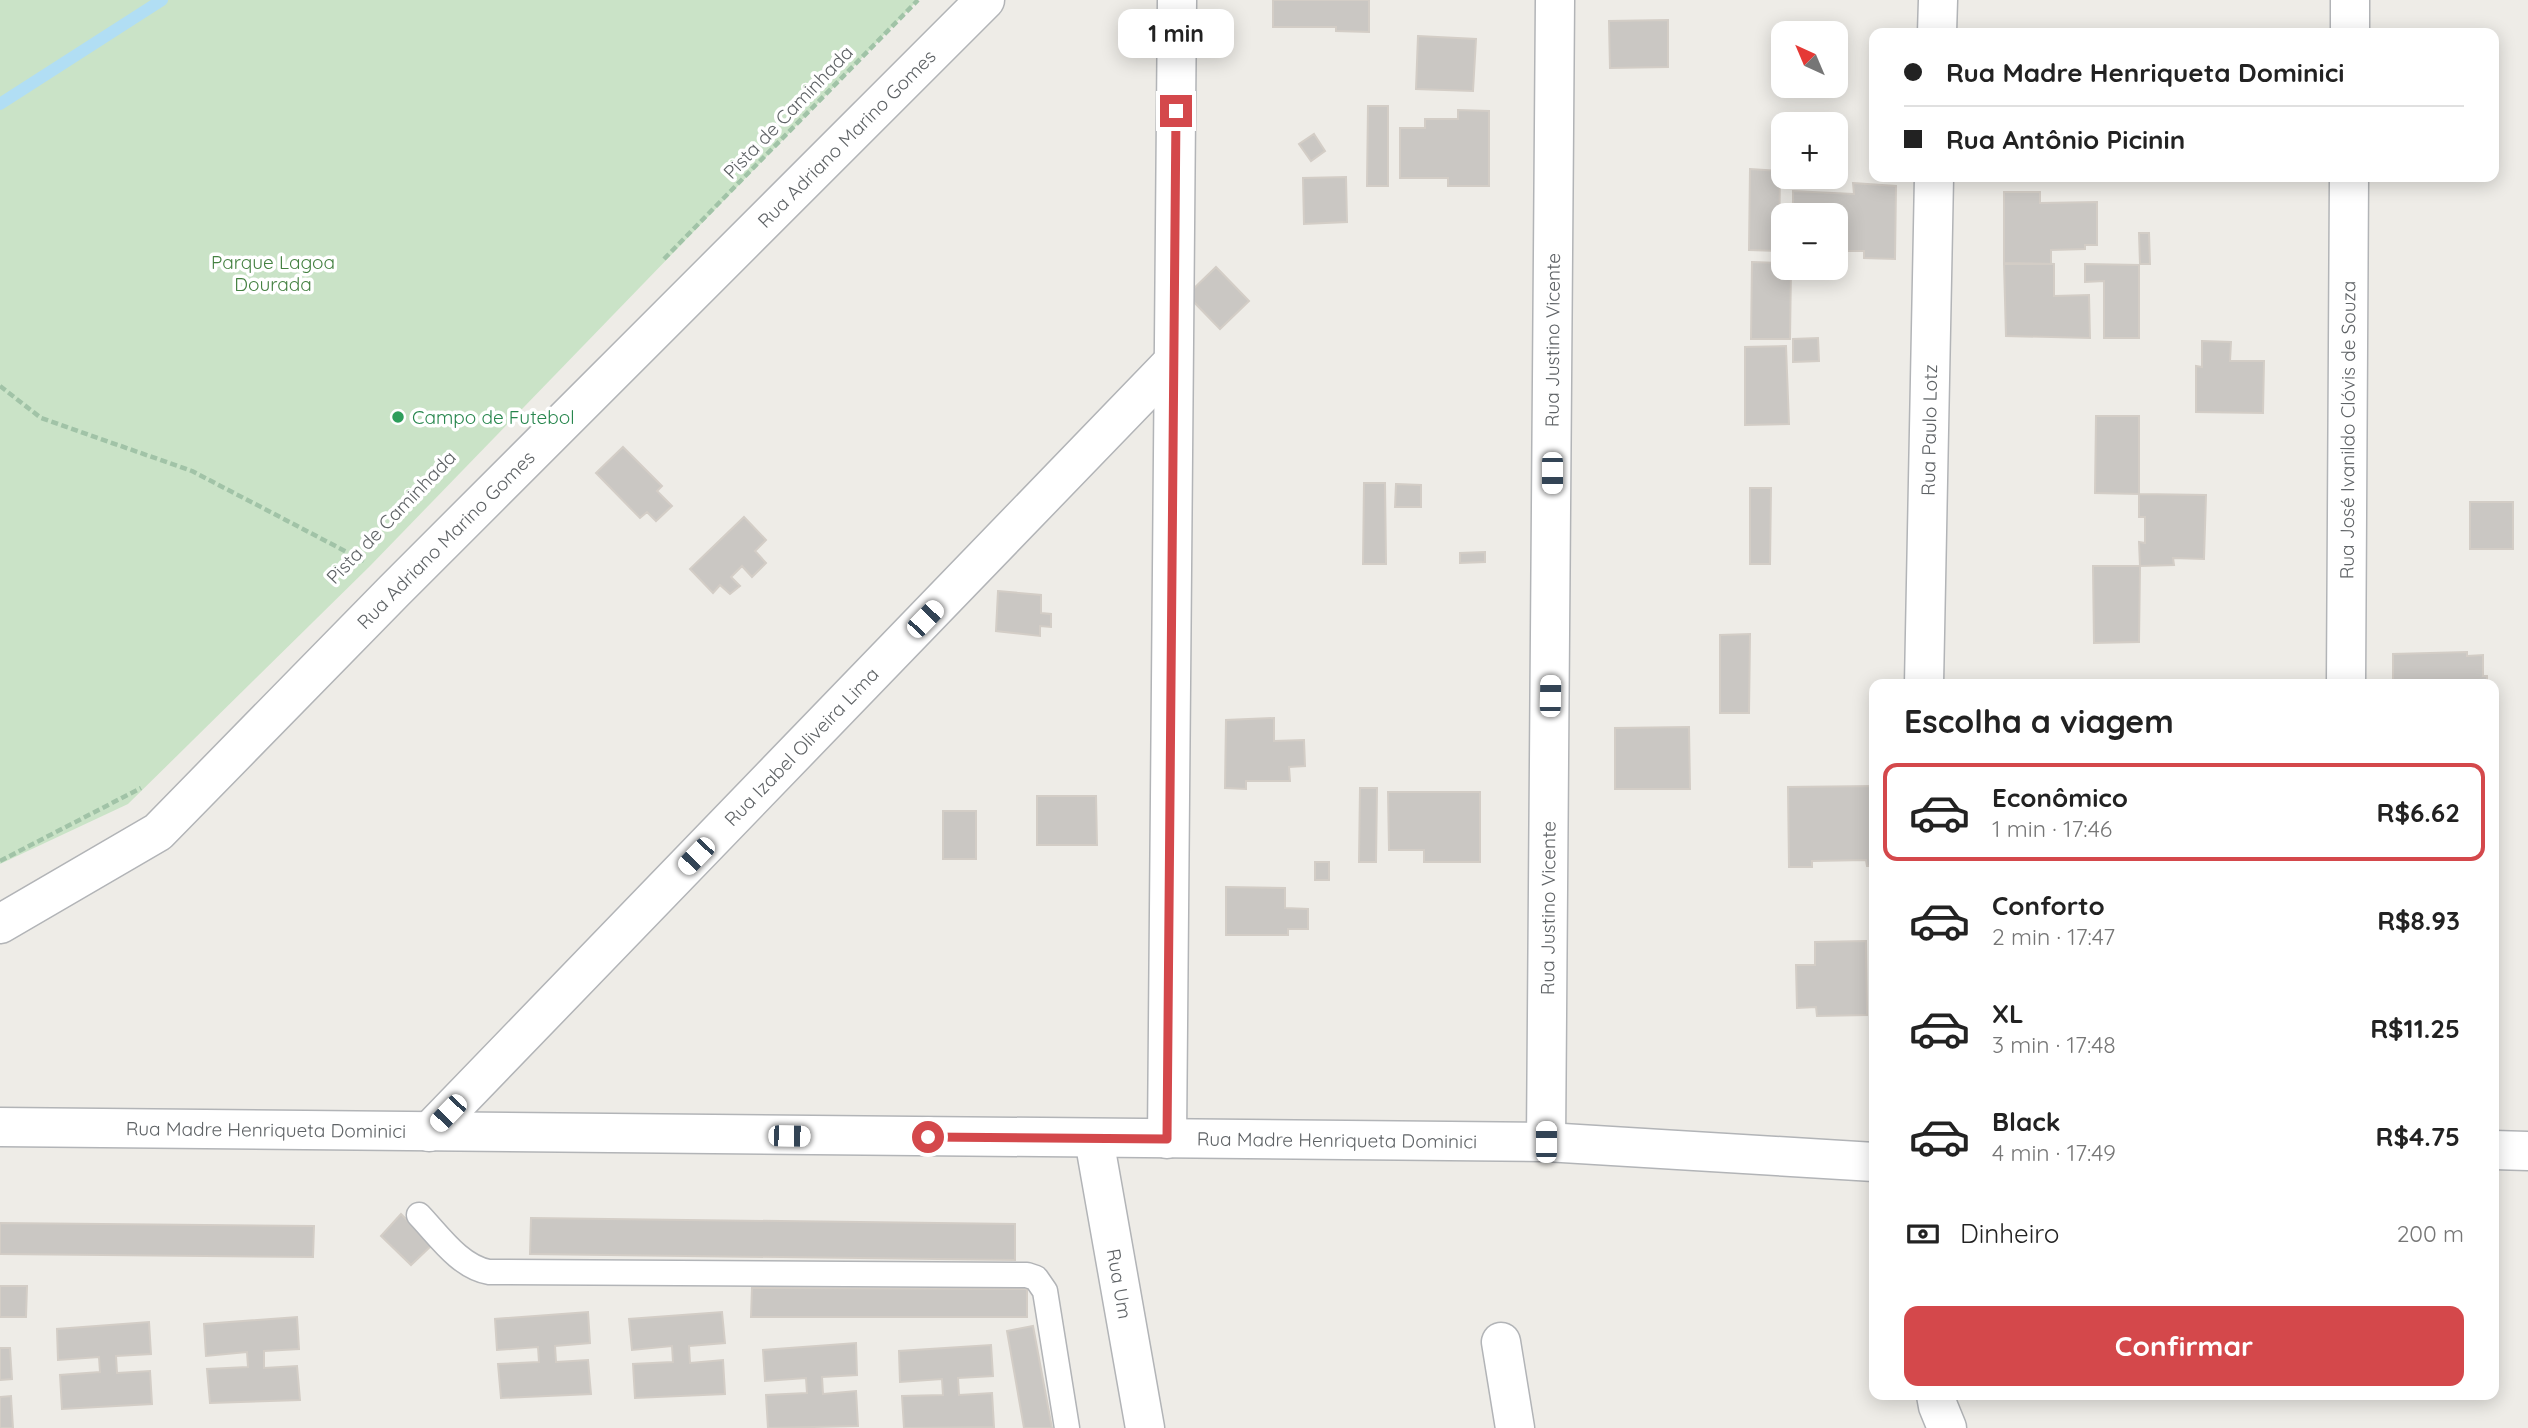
<!DOCTYPE html>
<html lang="pt">
<head>
<meta charset="utf-8">
<style>
  :root { --surface:#fff; --page:#f6f6f6; --text:#222; --muted:#767676; --line:#e0e0e0; --accent:#d4484b }
  body { margin:0; font-family:Quicksand,sans-serif; background:var(--page); color:var(--text); height:100vh; display:flex; flex-direction:column; font-size:26px; white-space:nowrap }
  * { box-sizing:border-box; margin:0 }
  p { font-size:23px; color:var(--muted) }
  .icon { flex:none; width:38px; height:38px; fill:none; stroke:currentColor; stroke-width:2; stroke-linecap:round; stroke-linejoin:round }
  .map { position:relative; flex:1; overflow:hidden }
  .side { position:absolute; left:1869px; top:679px; width:630px; height:721px; display:flex; flex-direction:column; background:var(--surface); border-radius:14px; box-shadow:0 4px 18px #0003 }
  .side>* { flex:none }
  .guide { position:absolute; left:1869px; top:28px; width:630px; height:154px; border-radius:14px; box-shadow:0 4px 18px #0003; display:grid; align-content:center; height:154px; padding:0 35px; background:var(--surface) }
  .needle { width:46px; rotate:316deg }
  .controls { position:absolute; left:1771px; top:21px; display:grid; gap:14px }
  .controls a { display:grid; place-items:center; width:77px; height:77px; border-radius:14px; background:var(--surface); box-shadow:0 4px 18px #0003; font-size:35px }
  .end { position:absolute; width:32px; height:32px; margin:-16px; border:9px solid #d4484b; background:#fff; box-shadow:0 0 0 4px #fff }
  .from { border-radius:50% }
  .bubble { position:absolute; height:49px; border-radius:14px; background:var(--surface); box-shadow:0 4px 18px #0003; font-size:23px; font-weight:800; line-height:49px; text-align:center }
  .car { position:absolute; width:21px; height:42px; margin:-21px -10px; border-radius:9px; box-shadow:0 0 5px 2px #0007; background:linear-gradient(#fff 24%,#345 0 40%,#fff 0 76%,#345 0 86%,#fff 0) }
  .guide b { display:flex; align-items:center; gap:24px; height:66px; font-size:26px }
  .guide b+b { border-top:2px solid var(--line) }
  .guide i { width:18px; height:18px; background:var(--text) }
  ul { padding:0; list-style:none }
  li { display:flex; align-items:center; gap:21px; height:98px; margin:0 14px 10px; padding:0 21px; border:4px solid transparent; border-radius:14px }
  li div { flex:1 }
  li b { display:block; font-size:26px }
  li em { font-style:normal; font-weight:800 }
  li.on { border-color:var(--accent) }
  li>.icon { width:63px; height:63px; stroke-width:1.5 }
  h2 { padding:0 35px; font-size:32px; line-height:84px }
  .pay { display:flex; align-items:center; gap:18px; height:77px; padding:0 35px; font-size:26px }
  .pay p { margin-inline-start:auto }
  .button { display:flex; gap:14px; margin-top:auto; padding:14px 35px }
  .button a { flex:1; height:80px; border-radius:14px; background:var(--accent); color:#fff; font-size:28px; font-weight:800; line-height:80px; text-align:center }
  .map>svg:first-child { display:block }
  .green { fill:#cae3c7 }
  .lines { fill:none; stroke-linecap:round; stroke-linejoin:round }
  .stream { stroke:#b1def4; stroke-width:12 }
  .building { fill:#cac7c3; stroke:#d3cdc6; stroke-width:2 }
  .service-casing { stroke:#b2b4b7; stroke-width:27 }
  .minor-casing { stroke:#b2b4b7; stroke-width:41 }
  .path { stroke:#a1c3a7; stroke-width:4.5; stroke-dasharray:7 3.5; stroke-linecap:butt }
  .service { stroke:#fff; stroke-width:24 }
  .minor { stroke:#fff; stroke-width:38 }
  .route { stroke:#d4484b; stroke-width:9 }
  .leisure-dot { fill:#2e9e5b; stroke:#fff; stroke-width:2.5 }
  .labels { text-anchor:middle; dominant-baseline:central; stroke-width:7; stroke-linejoin:round; paint-order:stroke }
  .street-label { font-size:19px; fill:#5e6265; stroke:#fff }
  .park-label { font-size:19px; fill:#448141; stroke:#fff }
  .leisure-label { font-size:19px; fill:#27864d; stroke:#fff; text-anchor:start }
</style>
</head>
<body>
<div class="map">
<svg width="2528" height="1428" viewBox="0 0 2528 1428">
  <rect width="100%" height="100%" fill="#eeece7"/>
  <path class="green" d="M0,0h918l-548,566 -242,238 -128,60z"/>
  <g class="lines">
    <path class="stream" d="M0,104l162,-104"/>
  </g>
  <path class="building" d="M1273,0h96v32l-33,-1v-4h-63z
    M1668,20v47l-58,1 -1,-47z
    M1418,36l58,3 -3,52 -57,-2z
    M1368,106h20v80h-21z
    M1458,110l31,1v75h-41v-8h-48v-50h25v-9h33z
    M1314,134l11,17 -14,10 -12,-17z
    M1750,169l30,2 -1,80 -30,-1z
    M1346,177l1,45 -43,2 -1,-46z
    M1853,183l43,3 -1,73 -31,-1v-7h-28v-36h-43v-24l61,3z
    M2004,192h36v11l57,-1v43h-12v4l-34,1v14h-47z
    M2139,233h10l1,31h-10z
    M1752,262l31,1v5h8l-1,71h-39z
    M2004,263l50,1v32l35,-1 1,43 -84,-2z
    M2085,264l54,1v73h-35v-57l-19,1z
    M1216,267l33,34 -29,28 -33,-34z
    M1818,338l1,23 -26,1v-23z
    M2202,341l29,1 -1,19h34l-1,52 -67,-1v-46l6,1z
    M1786,346l3,78 -44,1v-78z
    M2096,416h43v78l-44,-1z
    M623,447l39,39 -5,5 15,15 -16,15 -9,-9 -7,6 -44,-45z
    M1364,483h21l1,81h-23z
    M1396,484l25,1v22h-26z
    M1750,488h21l-1,76h-20z
    M2139,494l67,1 -2,64 -31,-1 1,7 -34,1 -1,-24 6,1v-26h-6z
    M2470,502h43v47h-43z
    M744,517l22,23 -11,11 11,12 -14,14 -10,-11 -11,11 9,9 -10,8 -10,-9 -7,8 -23,-24z
    M1485,552v10l-25,1v-10z
    M2093,566h47l-1,76 -45,1z
    M998,591l43,4v18l10,1v13l-11,-1v10l-44,-5z
    M1750,634l-1,79h-29v-78z
    M2467,652v4l16,-1v21h4v8h-94v-30z
    M1274,718v23l30,-1 1,26 -16,1 1,14h-44v8l-21,-1 1,-68z
    M1689,727l1,62h-75v-61z
    M1874,786v80h-7l-1,-6 -54,1v6h-23l-1,-80z
    M1360,788h17l-1,74h-17z
    M1388,792h92v70h-56v-12h-35z
    M1037,796h59l1,49h-60z
    M943,811h33v48h-33z
    M1315,862h14v18h-14z
    M1226,887l59,1v20l23,1v20h-20v6h-62z
    M1866,941l1,74 -50,1 -1,-9 -19,1 -1,-43h19v-23z
    M401,1214l31,31 -21,20 -30,-29z
    M531,1218l484,6v36l-485,-6z
    M0,1223l314,3 -1,31 -313,-3z
    M0,1286h27l-1,31h-26z
    M752,1288l275,1v28h-276z
    M588,1312l2,31 -35,3 1,16 32,-2 3,34 -90,4 -3,-34 41,-2 -1,-15 -41,3 -2,-31z
    M722,1312l3,31 -36,3 1,17 33,-3 2,34 -90,4 -2,-34 40,-2 -1,-16 -40,4 -3,-31z
    M297,1317l2,32 -35,2v17l33,-2 3,34 -90,3 -3,-34 41,-2 -1,-15 -41,4 -2,-32z
    M149,1322l2,32 -35,2 1,17 33,-2 2,33 -90,5 -2,-34 40,-3 -1,-15 -41,3 -1,-31z
    M1033,1326l19,102h-28l-17,-97z
    M856,1343l1,32 -35,2 1,17 33,-3 2,35 -90,2 -2,-33 41,-2 -1,-15 -41,3 -2,-31z
    M991,1345l2,31 -35,2 1,17 33,-2 2,34 -90,1 -2,-32 41,-1 -1,-16 -42,3 -1,-31z
    M0,1348h10l2,31 -12,1z
    M11,1396l2,32h-13v-31z"/>
  <g class="lines">
    <g class="service-casing">
      <path id="service" d="M419,1215c20,21 41,52 70,57l538,3 9,3 9,13 22,137"/>
    </g>
    <g class="minor-casing">
      <g id="minor">
        <path d="M1937,33l1,-33"/>
        <path d="M2350,33v-33"/>
        <path id="s1" d="M1924,684l10,-507"/>
        <path id="s2" d="M2346,684l3,-507"/>
        <path id="s3" d="M0,924l158,-92 236,-241 591,-591"/>
        <path id="s4" d="M0,1127l1546,15 328,20"/>
        <path id="s5" d="M429,1132l744,-770"/>
        <path id="s6" d="M1094,1139l51,289"/>
        <path d="M1167,1139l10,-1139"/>
        <path id="s7" d="M1546,1142l9,-1142"/>
        <path d="M2494,1150l34,1"/>
        <path d="M1501,1342l14,86"/>
        <path d="M1936,1395l2,11 9,22"/>
      </g>
    </g>
    <path class="path" d="M664,259l254,-259
      M0,386l41,32 151,53 174,91
      M0,861l141,-73"/>
    <use href="#service" class="service"/>
    <use href="#minor" class="minor"/>
  </g>
  <g class="lines">
    <path class="route" d="M928,1137l239,2 9,-1028"/>
  </g>
  <circle class="leisure-dot" cx="398" cy="417" r="7"/>
  <g class="labels">
    <g class="street-label">
      <text transform="translate(788 112) rotate(-46)">Pista de Caminhada</text>
      <text stroke="none"><textPath href="#s3" startOffset="1160">Rua Adriano Marino Gomes</textPath></text>
      <text stroke="none"><textPath href="#s7" startOffset="802">Rua Justino Vicente</textPath></text>
      <text stroke="none"><textPath href="#s1" startOffset="254">Rua Paulo Lotz</textPath></text>
      <text stroke="none"><textPath href="#s2" startOffset="254">Rua José Ivanildo Clóvis de Souza</textPath></text>
      <text transform="translate(391 517) rotate(-46)">Pista de Caminhada</text>
      <text stroke="none"><textPath href="#s3" startOffset="593">Rua Adriano Marino Gomes</textPath></text>
      <text stroke="none"><textPath href="#s5" startOffset="536">Rua Izabel Oliveira Lima</textPath></text>
      <text stroke="none"><textPath href="#s7" startOffset="234">Rua Justino Vicente</textPath></text>
      <text stroke="none"><textPath href="#s4" startOffset="266">Rua Madre Henriqueta Dominici</textPath></text>
      <text stroke="none"><textPath href="#s4" startOffset="1337">Rua Madre Henriqueta Dominici</textPath></text>
      <text stroke="none"><textPath href="#s6" startOffset="147">Rua Um</textPath></text>
    </g>
    <g class="park-label">
      <text x="273" y="262">Parque Lagoa<tspan x="273" dy="22">Dourada</tspan></text>
    </g>
    <g class="leisure-label">
      <text x="412" y="417">Campo de Futebol</text>
    </g>
  </g>
</svg>
<div class="controls">
<a><svg class="needle" viewBox="-14 -14 28 28"><path d="M0-13l5 13h-10z" fill="#e53935"/><path d="M0 13l5-13h-10z" fill="#767676"/></svg></a>
<a>+</a>
<a>−</a>
</div>
<i class="end from" style="left:928px;top:1137px"></i>
<i class="end" style="left:1176px;top:111px"></i>
<div class="bubble" style="left:1118px;top:9px;width:116px">1 min</div>
<i class="car" style="left:1552px;top:473px;rotate:180deg"></i>
<i class="car" style="left:925px;top:619px;rotate:44deg"></i>
<i class="car" style="left:1550px;top:696px;rotate:1deg"></i>
<i class="car" style="left:696px;top:856px;rotate:224deg"></i>
<i class="car" style="left:448px;top:1113px;rotate:224deg"></i>
<i class="car" style="left:789px;top:1136px;rotate:91deg"></i>
<i class="car" style="left:1546px;top:1142px;rotate:0deg"></i>
<div class="guide">
<b><i class="from"></i>Rua Madre Henriqueta Dominici</b>
<b><i></i>Rua Antônio Picinin</b>
</div>
<section class="side">
<h2>Escolha a viagem</h2>
<ul>
<li class="on"><svg class="icon" aria-label="car" viewBox="0 0 24 24"><path d="M5 17H2v-5l4-1 3-4h7l3 4 3 1v5h-3M9 17h6M6 11h13"/><circle cx="7" cy="17" r="2"/><circle cx="17" cy="17" r="2"/></svg><div><b>Econômico</b><p>1 min · 17:46</p></div><em>R$6.62</em></li>
<li><svg class="icon" aria-label="car" viewBox="0 0 24 24"><path d="M5 17H2v-5l4-1 3-4h7l3 4 3 1v5h-3M9 17h6M6 11h13"/><circle cx="7" cy="17" r="2"/><circle cx="17" cy="17" r="2"/></svg><div><b>Conforto</b><p>2 min · 17:47</p></div><em>R$8.93</em></li>
<li><svg class="icon" aria-label="car" viewBox="0 0 24 24"><path d="M5 17H2v-5l4-1 3-4h7l3 4 3 1v5h-3M9 17h6M6 11h13"/><circle cx="7" cy="17" r="2"/><circle cx="17" cy="17" r="2"/></svg><div><b>XL</b><p>3 min · 17:48</p></div><em>R$11.25</em></li>
<li><svg class="icon" aria-label="car" viewBox="0 0 24 24"><path d="M5 17H2v-5l4-1 3-4h7l3 4 3 1v5h-3M9 17h6M6 11h13"/><circle cx="7" cy="17" r="2"/><circle cx="17" cy="17" r="2"/></svg><div><b>Black</b><p>4 min · 17:49</p></div><em>R$4.75</em></li>
</ul>
<div class="pay"><svg class="icon" aria-label="cash" viewBox="0 0 24 24"><path d="M3 7h18v10H3z"/><circle cx="12" cy="12" r="2"/></svg>Dinheiro<p>200 m</p></div>
<div class="button"><a>Confirmar</a></div>
</section>
</div>
</body>
</html>
